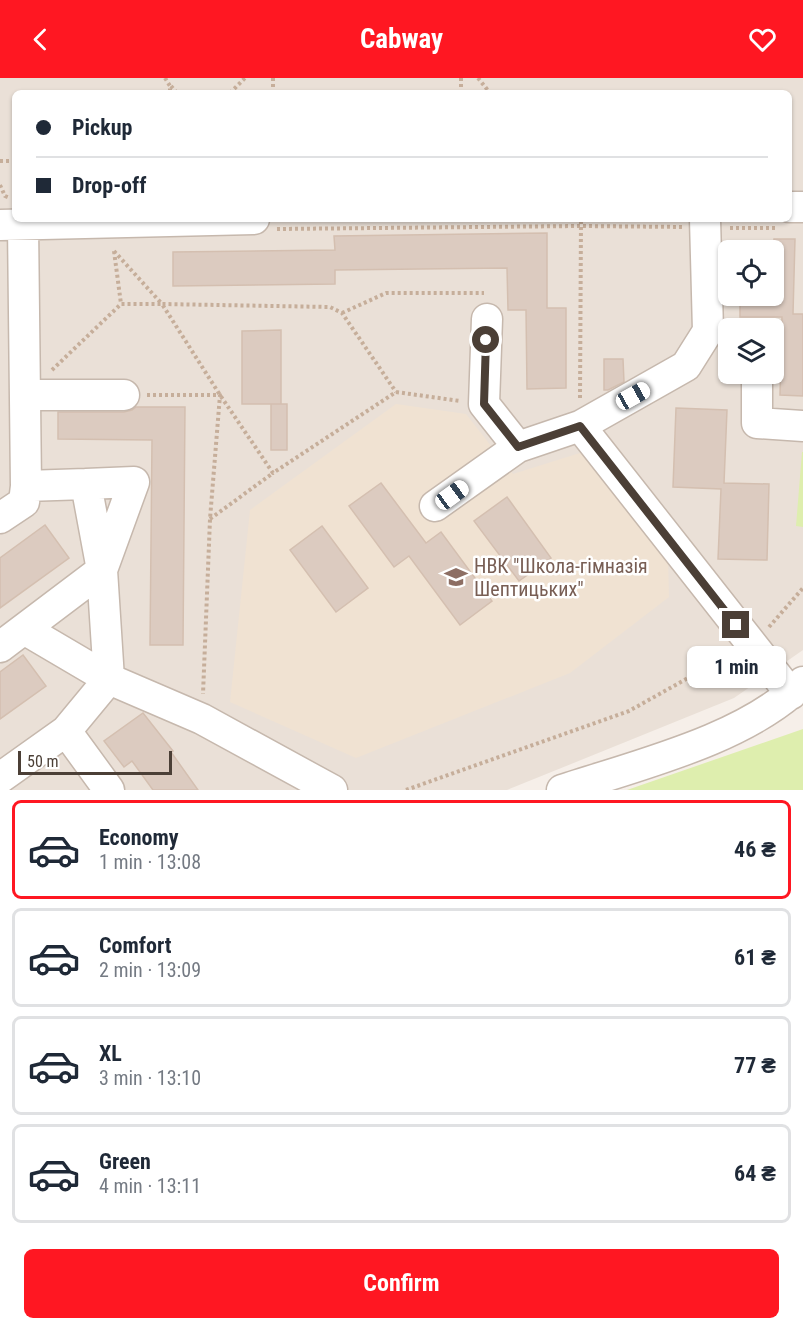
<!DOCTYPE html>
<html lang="en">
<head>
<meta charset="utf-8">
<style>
  :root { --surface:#fff; --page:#f2f2f3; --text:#1f2937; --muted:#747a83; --line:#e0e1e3; --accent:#ff1722 }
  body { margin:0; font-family:"Roboto Condensed",sans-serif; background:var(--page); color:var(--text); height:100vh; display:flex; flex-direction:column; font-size:22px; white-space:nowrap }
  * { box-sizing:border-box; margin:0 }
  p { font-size:20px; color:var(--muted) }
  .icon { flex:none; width:33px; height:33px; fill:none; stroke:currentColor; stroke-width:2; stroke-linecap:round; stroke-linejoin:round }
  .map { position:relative; height:712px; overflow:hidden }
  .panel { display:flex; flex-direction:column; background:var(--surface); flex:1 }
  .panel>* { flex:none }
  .hud { position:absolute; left:12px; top:12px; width:780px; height:132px; border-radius:9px; box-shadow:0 2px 4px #0004; display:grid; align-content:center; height:132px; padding:0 24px; background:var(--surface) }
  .tools { position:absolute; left:718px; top:162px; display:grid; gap:12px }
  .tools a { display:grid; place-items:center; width:66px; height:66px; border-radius:9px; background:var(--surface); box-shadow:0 2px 4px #0004; font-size:30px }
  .scale { position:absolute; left:18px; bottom:15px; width:154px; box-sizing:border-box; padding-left:6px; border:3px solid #4b3f36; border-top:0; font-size:16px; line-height:21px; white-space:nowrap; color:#4b3f36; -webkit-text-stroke:4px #fff; paint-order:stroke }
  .end { position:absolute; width:27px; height:27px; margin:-14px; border:8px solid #4b3f36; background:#fff; box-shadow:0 0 0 3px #fff }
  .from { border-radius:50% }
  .bubble { position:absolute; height:42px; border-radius:9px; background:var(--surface); box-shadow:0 2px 4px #0004; font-size:20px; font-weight:700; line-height:42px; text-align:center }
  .car { position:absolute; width:18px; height:36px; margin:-18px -9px; border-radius:8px; box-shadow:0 0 4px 2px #0007; background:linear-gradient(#fff 24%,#345 0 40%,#fff 0 76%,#345 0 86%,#fff 0) }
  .hud b { display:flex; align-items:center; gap:21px; height:57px; font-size:22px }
  .hud b+b { border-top:2px solid var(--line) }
  .hud i { width:15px; height:15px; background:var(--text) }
  ul { padding:10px 0 0; list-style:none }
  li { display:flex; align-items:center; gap:18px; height:99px; margin:0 12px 9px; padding:0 12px; border:3px solid var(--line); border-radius:9px }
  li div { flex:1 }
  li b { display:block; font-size:22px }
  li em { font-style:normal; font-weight:700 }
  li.selected { border-color:var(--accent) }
  li>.icon { width:54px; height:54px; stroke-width:1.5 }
  .action { display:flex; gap:12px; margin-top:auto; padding:12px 24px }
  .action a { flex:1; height:69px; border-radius:9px; background:var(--accent); color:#fff; font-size:24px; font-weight:700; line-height:69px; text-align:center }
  header { display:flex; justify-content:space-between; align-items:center; height:78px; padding:0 24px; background:var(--accent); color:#fff; font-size:27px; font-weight:700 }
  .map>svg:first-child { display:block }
  .residential { fill:#eae0d7; fill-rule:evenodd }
  .education { fill:#f0e2d2 }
  .green { fill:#deeeae }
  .building { fill:#dccbc0; stroke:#d4bfb0; stroke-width:1.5 }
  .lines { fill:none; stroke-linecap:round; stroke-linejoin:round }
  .minor-casing { stroke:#c6b8ad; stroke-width:33 }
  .path { stroke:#c6ae9a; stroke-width:4; stroke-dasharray:3 3; stroke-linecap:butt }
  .minor { stroke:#fff; stroke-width:30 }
  .route { stroke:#4b3f36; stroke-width:8 }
  .labels { text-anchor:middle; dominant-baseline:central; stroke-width:5; stroke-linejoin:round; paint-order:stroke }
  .education-label { font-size:20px; fill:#785e54; stroke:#fff; text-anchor:start }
</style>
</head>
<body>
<header><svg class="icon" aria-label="back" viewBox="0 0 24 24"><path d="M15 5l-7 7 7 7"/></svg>Cabway<svg class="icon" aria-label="heart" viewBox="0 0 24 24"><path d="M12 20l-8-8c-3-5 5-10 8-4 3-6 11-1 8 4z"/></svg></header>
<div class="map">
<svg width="803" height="712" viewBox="0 0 803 712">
  <rect width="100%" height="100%" fill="#f6efe9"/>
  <path class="residential" d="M0,0h803v572l-69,48 -227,92h-507zM15,15h774v126h-774zM729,172h45v46h-45zM729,250h45v46h-45z"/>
  <path class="education" d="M396,326l70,10 47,60 70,-22 85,106 1,39 -99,76 -214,85 -126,-56 20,-192z"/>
  <path class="green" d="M802,374h1v75l-7,-1z
    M803,651v61h-176z"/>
  <path class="building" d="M547,155v75h19v80l-39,1 -1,-79h-18l-1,-42 -172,2v14l-162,2v-34l162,-2 -1,-14z
    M774,161h21l-2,75h10v82l-23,-1 2,-78h-42v-21h34z
    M281,252v74h-39v-73z
    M604,281h19l1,23 -16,8h-4z
    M271,326h16v46h-16z
    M136,329h49l-2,238h-33l2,-205 -94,-1v-27h66l8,-2z
    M676,330l51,2 -3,73 45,1 -2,76 -49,-1 3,-70 -48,-2z
    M381,405l45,60 15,-11 51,69 -32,24 -51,-69 -15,11 -45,-61z
    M507,419l44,61 -32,23 -45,-60z
    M45,447l24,33 -69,50v-50z
    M322,448l46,62 -32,24 -46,-62z
    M23,577l23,31 -46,33v-47z
    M143,635l30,38 -2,1 27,38h-45l-21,-29 -8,6 -20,-26z"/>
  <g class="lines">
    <g class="minor-casing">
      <path id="minor" d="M789,129h14
        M705,141l3,112 -22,35 -106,60 211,268
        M0,147l254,-6
        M23,147l3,261 60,-2 16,86 7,109
        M487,241l-3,85 34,43 62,-21
        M757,296v49l46,3
        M25,317h99
        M435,428l83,-59
        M0,440l24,-16 2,-16
        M24,551l85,50
        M0,569l102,-77 32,-88 -48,2
        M66,653l43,59
        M0,700l66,-47 43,-52 93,40 130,71
        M562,712c76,-25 185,-51 241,-108"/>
    </g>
    <path class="path" d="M165,0l5,8v7
      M461,0v15
      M478,0l12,15
      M171,8l6,7
      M230,15l15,-15
      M273,15v-15
      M0,83h15
      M0,107l5,11 5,2
      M730,150h46
      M277,151l303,-3 103,1
      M114,173l48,53 168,3 12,6 54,79
      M114,173l7,53
      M342,235l44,-20h98
      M52,292l69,-66h41l58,91 53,78 123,-81 64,9
      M147,317h73l-10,124 -7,175
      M580,320l1,-179
      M210,441l63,-46
      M769,549l34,-39
      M406,712l223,-79 102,-57"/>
    <use href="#minor" class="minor"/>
  </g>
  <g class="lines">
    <path class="route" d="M486,262l-2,64 34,43 62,-21 156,199"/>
  </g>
  <defs>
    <g id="school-bare" transform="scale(1.8)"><path d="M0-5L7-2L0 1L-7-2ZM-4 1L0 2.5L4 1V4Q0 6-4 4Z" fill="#8d6e63" stroke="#fff" stroke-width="2.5" paint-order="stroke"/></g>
  </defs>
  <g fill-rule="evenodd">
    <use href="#school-bare" x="456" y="499"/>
  </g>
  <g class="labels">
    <g class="education-label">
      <text x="474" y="488">НВК "Школа-гімназія<tspan x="474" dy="23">Шептицьких"</tspan></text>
    </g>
  </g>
</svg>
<div class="tools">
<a><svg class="icon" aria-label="locate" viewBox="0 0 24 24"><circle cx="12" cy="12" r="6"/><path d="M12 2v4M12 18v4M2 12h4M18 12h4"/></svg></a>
<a><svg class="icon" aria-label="layers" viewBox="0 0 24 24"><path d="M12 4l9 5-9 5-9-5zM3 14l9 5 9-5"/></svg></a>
</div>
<div class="scale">50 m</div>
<i class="end from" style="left:486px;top:262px"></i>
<i class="end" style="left:736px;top:547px"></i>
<div class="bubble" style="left:687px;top:568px;width:99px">1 min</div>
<i class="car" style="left:633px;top:318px;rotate:61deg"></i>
<i class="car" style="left:452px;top:417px;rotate:54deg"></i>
<div class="hud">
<b><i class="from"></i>Pickup</b>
<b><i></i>Drop-off</b>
</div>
</div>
<section class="panel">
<ul>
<li class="selected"><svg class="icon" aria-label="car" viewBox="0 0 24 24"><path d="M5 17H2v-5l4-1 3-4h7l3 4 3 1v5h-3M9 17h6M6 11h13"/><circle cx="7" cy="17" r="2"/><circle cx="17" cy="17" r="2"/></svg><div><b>Economy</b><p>1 min · 13:08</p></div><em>46 ₴</em></li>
<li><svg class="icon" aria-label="car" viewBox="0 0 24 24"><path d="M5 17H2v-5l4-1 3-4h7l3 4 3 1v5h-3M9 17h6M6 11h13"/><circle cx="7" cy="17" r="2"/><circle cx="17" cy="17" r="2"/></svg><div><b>Comfort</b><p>2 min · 13:09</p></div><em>61 ₴</em></li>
<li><svg class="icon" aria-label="car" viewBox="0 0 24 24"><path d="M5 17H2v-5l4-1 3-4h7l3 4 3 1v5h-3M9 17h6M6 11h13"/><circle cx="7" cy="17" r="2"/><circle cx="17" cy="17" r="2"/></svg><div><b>XL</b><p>3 min · 13:10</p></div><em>77 ₴</em></li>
<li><svg class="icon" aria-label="car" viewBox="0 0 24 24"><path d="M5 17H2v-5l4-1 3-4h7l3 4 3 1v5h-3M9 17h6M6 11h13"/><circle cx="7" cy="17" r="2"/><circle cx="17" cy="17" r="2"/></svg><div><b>Green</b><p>4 min · 13:11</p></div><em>64 ₴</em></li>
</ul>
<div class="action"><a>Confirm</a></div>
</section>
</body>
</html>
